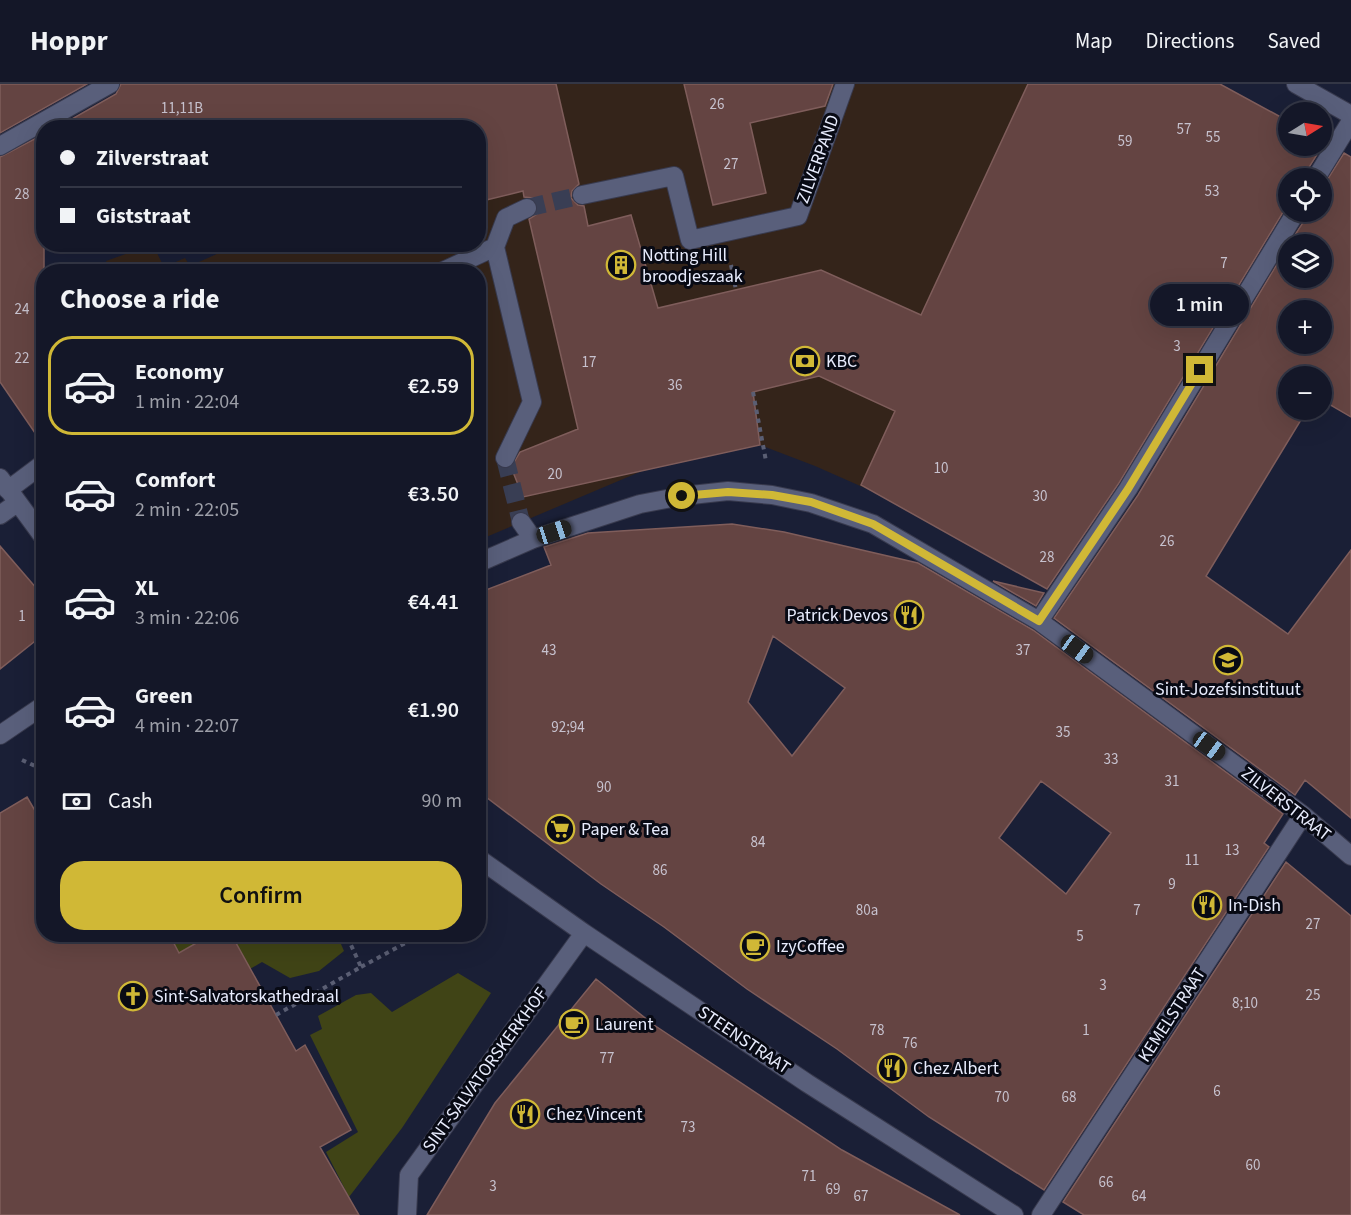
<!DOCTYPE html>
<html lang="en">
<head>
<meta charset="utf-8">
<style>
  :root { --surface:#141728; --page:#1d2030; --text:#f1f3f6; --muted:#9d9fa8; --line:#333645; --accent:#d0b836 }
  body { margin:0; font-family:"Source Sans 3",sans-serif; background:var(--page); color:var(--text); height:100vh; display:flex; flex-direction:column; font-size:22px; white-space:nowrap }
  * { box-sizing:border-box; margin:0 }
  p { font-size:20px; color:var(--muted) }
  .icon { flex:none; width:33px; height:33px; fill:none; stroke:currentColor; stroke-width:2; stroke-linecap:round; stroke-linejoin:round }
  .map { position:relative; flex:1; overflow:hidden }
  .drawer { position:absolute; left:36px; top:180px; width:450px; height:678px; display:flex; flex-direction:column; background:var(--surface); border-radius:24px; box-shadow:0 6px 24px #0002,0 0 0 2px var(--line) }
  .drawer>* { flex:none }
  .hud { position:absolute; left:36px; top:36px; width:450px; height:132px; border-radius:24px; box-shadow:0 6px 24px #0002,0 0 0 2px var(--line); display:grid; align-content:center; height:132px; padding:0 24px; background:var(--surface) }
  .needle { width:39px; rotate:79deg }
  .buttons { position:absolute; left:1278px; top:18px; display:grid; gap:12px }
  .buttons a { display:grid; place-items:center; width:54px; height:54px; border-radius:50%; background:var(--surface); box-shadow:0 6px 24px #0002,0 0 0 2px var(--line); font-size:30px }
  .end { position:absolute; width:27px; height:27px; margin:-14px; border:8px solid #d0b836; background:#111; box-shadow:0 0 0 3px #111 }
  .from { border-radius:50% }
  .bubble { position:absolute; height:42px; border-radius:21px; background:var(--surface); box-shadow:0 6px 24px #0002,0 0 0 2px var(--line); font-size:20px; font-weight:600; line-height:42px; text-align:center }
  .car { position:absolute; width:18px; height:36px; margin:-18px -9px; border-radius:8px; box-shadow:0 0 4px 2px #0007; background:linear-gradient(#222 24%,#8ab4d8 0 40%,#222 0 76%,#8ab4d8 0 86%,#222 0) }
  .hud b { display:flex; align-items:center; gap:21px; height:57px; font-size:22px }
  .hud b+b { border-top:2px solid var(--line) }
  .hud i { width:15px; height:15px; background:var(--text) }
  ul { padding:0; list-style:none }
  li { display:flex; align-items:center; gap:18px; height:99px; margin:0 12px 9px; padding:0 12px; border:3px solid transparent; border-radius:24px }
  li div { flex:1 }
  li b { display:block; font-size:22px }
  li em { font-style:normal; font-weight:600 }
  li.current { border-color:var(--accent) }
  li>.icon { width:54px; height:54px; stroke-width:1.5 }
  h2 { padding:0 24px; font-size:27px; line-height:72px }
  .pay { display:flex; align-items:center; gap:15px; height:66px; padding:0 24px; font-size:22px }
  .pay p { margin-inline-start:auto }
  .cta { display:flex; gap:12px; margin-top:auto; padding:12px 24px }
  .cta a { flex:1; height:69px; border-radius:24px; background:var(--accent); color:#111; font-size:24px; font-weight:600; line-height:69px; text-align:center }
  header { display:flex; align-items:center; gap:36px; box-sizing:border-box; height:84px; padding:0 30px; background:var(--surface); border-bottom:2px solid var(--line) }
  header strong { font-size:28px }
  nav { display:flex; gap:33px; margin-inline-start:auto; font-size:21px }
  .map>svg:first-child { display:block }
  .commercial { fill:#34241a }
  .green { fill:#404416 }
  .building { fill:#644442; stroke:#7f5d5b; stroke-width:1.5; fill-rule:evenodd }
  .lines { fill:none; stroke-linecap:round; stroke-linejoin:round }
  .minor-tunnel { stroke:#393e54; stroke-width:18; stroke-dasharray:18 9; stroke-linecap:butt }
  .minor-casing { stroke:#383a4e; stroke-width:20 }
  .path { stroke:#5a5e73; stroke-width:4; stroke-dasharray:4.5 4.5; stroke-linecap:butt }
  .minor { stroke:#595f7b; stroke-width:18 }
  .route { stroke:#d0b836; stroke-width:8 }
  .labels { text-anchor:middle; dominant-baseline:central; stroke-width:6; stroke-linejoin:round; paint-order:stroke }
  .number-label { font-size:15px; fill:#c7c2ce }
  .street-label { font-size:18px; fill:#e8ecfd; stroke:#080a14 }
  .poi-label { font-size:18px; fill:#e8ecfd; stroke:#080a14; text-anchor:start }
</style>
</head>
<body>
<header>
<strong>Hoppr</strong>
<nav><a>Map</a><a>Directions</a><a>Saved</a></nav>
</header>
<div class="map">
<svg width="1351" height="1131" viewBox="0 0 1351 1131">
  <rect width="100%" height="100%" fill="#1a1f36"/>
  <path class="commercial" d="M237,0h956l-292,420 -86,-38 -55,-21 -118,26 -163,69 -1,-268h-368l-4,-11 45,-16h2l11,22 21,-9 5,8 29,-13 63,-8 196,-1v-116z"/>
  <path class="green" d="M169,851h43l-33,18z
    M231,851h106l7,16 -25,20 -29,7 -28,-16 -12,7z
    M458,889l33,20 -89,135 -53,69 -23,-45 32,-20 -48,-97 12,-6 -4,-13 38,-21 15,-2 21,19z"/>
  <path class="building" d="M0,0h87l-87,49z
    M121,0h435l23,100 -7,7 -1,7 7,7 6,1 4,20 43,-11 27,93 163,-38 100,45 107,-231h192l68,37v25h34v-6l3,2 -19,30 -1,6h-17v26l-169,279 -72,106 -186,-104 34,-74 -76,-35 -66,16 7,53 -237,52 -12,-30 9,-15 58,-23 -49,-210 8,-5v-10l-4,-6 -9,-1 -1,-6 -45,11v-74h-422l60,-34z
    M684,0h149l-8,22 -75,17 16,70 -53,12z
    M44,50v312l-44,-64v-225z
    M1344,69l7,4v260l-29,-17v-24h-34v34h19l-101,166 82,58 63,-84v268l-46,-38 -10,15 -241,-177 84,-123 150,-249v32h34v-34h-33l17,-26 1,-6h15v-24zM1288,226h34v34h-34z
    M732,440l52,8 134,31 115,67 250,184 -19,29 5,4 -225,343 -115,-73 -92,-68 -90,-60 -83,-62 -63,-43 -123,-93v-198l73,-28 -7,-18 44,-14zM773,552l72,52 -53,68 -44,-54zM1041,697l70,52 -45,61 -67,-56z
    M0,462l44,51v37l-44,35z
    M993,497l51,12 -8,13z
    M27,713l17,29v108h125l10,19 33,-19h19l65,117 9,-6 46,85 -31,17 39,68h-359v-402z
    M1286,778l65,54v299h-267l-21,-13z
    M596,895l58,46 188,125 118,65h-533l68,-112z"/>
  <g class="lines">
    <path class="minor-tunnel" d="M527,124l55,-13
      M505,374l16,64"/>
    <g class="minor-casing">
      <path id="minor" d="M1296,0l55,31
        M0,62l110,-62
        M1316,94l35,-57
        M582,111l92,-19 16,64 108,-24 47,-132
        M441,188l54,-25
        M505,374l27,-56 -37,-155 11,-29 21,-10
        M0,394l44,60
        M8,406l36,-27
        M0,431l17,-12
        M521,438l12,17
        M478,479l55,-24 107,-35 42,-8 46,-5 44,4 39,8 62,21 166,97 264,194 48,41
        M1039,537l89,-132 168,-277
        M0,651l44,-30
        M478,774l106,75 223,150 207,132
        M407,1131l2,-40 175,-242
        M1041,1131l262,-400"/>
    </g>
    <path class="path" d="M731,181l5,25
      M753,308l13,69
      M22,676l22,10
      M361,883l61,-33
      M276,931l85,-48 -15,-33"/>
    <use href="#minor" class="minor"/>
  </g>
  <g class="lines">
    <path class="route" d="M682,412l46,-4 44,3 39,7 62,22 166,97 89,-132 72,-119"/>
  </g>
  <defs>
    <g id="building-ring" transform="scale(1.5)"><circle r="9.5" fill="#080a14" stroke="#d0b836" stroke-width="1.5"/><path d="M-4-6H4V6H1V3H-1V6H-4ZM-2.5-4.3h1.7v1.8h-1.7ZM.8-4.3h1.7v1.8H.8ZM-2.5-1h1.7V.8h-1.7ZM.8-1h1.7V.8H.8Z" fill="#d0b836"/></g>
    <g id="bank-ring" transform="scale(1.5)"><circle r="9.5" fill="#080a14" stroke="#d0b836" stroke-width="1.5"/><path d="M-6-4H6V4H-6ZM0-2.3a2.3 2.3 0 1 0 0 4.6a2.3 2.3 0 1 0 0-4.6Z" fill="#d0b836"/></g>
    <g id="restaurant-ring" transform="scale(1.5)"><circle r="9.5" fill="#080a14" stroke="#d0b836" stroke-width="1.5"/><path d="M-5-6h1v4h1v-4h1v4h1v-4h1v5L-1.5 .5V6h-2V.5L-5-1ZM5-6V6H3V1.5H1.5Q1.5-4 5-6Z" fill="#d0b836"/></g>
    <g id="university-ring" transform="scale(1.5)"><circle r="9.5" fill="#080a14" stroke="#d0b836" stroke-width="1.5"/><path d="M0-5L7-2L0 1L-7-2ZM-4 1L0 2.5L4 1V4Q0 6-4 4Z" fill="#d0b836"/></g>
    <g id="supermarket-ring" transform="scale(1.5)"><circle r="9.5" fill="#080a14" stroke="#d0b836" stroke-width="1.5"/><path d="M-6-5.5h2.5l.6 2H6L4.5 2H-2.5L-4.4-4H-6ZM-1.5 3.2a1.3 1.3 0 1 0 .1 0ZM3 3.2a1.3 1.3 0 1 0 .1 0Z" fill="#d0b836"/></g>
    <g id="cafe-ring" transform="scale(1.5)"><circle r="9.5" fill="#080a14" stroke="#d0b836" stroke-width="1.5"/><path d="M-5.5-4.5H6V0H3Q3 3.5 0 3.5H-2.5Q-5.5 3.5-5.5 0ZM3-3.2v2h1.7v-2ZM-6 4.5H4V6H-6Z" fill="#d0b836"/></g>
    <g id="church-ring" transform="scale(1.5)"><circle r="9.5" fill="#080a14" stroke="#d0b836" stroke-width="1.5"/><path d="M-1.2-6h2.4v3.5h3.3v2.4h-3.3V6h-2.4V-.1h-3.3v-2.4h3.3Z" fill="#d0b836"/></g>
  </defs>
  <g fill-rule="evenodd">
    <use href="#building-ring" x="621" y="181"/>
    <use href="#bank-ring" x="805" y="277"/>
    <use href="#restaurant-ring" x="909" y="531"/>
    <use href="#university-ring" x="1228" y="576"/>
    <use href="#supermarket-ring" x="560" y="745"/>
    <use href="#restaurant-ring" x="1207" y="821"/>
    <use href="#cafe-ring" x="755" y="862"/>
    <use href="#church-ring" x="133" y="912"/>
    <use href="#cafe-ring" x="574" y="940"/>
    <use href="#restaurant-ring" x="892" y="984"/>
    <use href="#restaurant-ring" x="525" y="1030"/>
  </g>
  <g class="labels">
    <g class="number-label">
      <text x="717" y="20">26</text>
      <text x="182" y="24">11,11B</text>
      <text x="1184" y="45">57</text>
      <text x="1213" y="53">55</text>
      <text x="1125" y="57">59</text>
      <text x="731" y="80">27</text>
      <text x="1212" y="107">53</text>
      <text x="22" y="110">28</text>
      <text x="1224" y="179">7</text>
      <text x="22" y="225">24</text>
      <text x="1177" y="262">3</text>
      <text x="22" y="274">22</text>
      <text x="589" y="278">17</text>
      <text x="675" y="301">36</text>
      <text x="941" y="384">10</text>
      <text x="555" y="390">20</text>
      <text x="1040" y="412">30</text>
      <text x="1167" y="457">26</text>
      <text x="1047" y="473">28</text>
      <text x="22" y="532">1</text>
      <text x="549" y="566">43</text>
      <text x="1023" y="566">37</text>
      <text x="568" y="643">92;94</text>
      <text x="1063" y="648">35</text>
      <text x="1111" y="675">33</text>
      <text x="1172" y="697">31</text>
      <text x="604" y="703">90</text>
      <text x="758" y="758">84</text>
      <text x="1232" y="766">13</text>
      <text x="1192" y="776">11</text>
      <text x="660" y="786">86</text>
      <text x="1172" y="800">9</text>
      <text x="867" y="826">80a</text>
      <text x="1137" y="826">7</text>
      <text x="1313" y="840">27</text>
      <text x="1080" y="852">5</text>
      <text x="1103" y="901">3</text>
      <text x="1313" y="911">25</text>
      <text x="1245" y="919">8;10</text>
      <text x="877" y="946">78</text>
      <text x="1086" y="946">1</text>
      <text x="910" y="959">76</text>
      <text x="607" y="974">77</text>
      <text x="1217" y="1007">6</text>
      <text x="1002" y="1013">70</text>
      <text x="1069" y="1013">68</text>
      <text x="688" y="1043">73</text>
      <text x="1253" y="1081">60</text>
      <text x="809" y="1092">71</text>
      <text x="1106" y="1098">66</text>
      <text x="493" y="1102">3</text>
      <text x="833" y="1105">69</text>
      <text x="861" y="1112">67</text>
      <text x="1139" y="1112">64</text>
    </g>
    <g class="street-label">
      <text transform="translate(818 75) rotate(-70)">ZILVERPAND</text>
      <text transform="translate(1286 720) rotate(38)">ZILVERSTRAAT</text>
      <text transform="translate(1172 931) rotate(-57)">KEMELSTRAAT</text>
      <text transform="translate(744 956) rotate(34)">STEENSTRAAT</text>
      <text transform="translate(485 986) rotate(-54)">SINT-SALVATORSKERKHOF</text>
    </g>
    <g class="poi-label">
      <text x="642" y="171">Notting Hill<tspan x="642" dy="21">broodjeszaak</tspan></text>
      <text x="826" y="277">KBC</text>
      <text x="888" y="531" text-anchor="end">Patrick Devos</text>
      <text x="1228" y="605" text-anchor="middle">Sint-Jozefsinstituut</text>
      <text x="581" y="745">Paper &amp; Tea</text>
      <text x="1228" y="821">In-Dish</text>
      <text x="776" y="862">IzyCoffee</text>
      <text x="154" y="912">Sint-Salvatorskathedraal</text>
      <text x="595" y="940">Laurent</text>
      <text x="913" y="984">Chez Albert</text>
      <text x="546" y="1030">Chez Vincent</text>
    </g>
  </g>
</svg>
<div class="buttons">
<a><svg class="needle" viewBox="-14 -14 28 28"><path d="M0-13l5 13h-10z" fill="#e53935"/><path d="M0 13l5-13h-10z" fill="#9d9fa8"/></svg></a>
<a><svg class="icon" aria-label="locate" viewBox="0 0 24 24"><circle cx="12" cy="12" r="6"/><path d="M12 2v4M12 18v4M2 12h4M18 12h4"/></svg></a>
<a><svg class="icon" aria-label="layers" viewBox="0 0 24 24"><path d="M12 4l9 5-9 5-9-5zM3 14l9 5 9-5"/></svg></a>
<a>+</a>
<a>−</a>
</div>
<i class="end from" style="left:682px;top:412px"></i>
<i class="end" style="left:1200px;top:286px"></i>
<div class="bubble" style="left:1150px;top:200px;width:99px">1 min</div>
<i class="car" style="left:554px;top:448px;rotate:72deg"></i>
<i class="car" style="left:1077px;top:565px;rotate:126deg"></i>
<i class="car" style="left:1209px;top:662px;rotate:126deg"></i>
<div class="hud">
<b><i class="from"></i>Zilverstraat</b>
<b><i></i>Giststraat</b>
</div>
<section class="drawer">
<h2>Choose a ride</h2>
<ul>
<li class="current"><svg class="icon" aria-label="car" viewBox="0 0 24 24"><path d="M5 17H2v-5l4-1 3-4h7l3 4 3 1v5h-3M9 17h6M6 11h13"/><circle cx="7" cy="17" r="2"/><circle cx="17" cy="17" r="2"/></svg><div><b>Economy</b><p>1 min · 22:04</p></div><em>€2.59</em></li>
<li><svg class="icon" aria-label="car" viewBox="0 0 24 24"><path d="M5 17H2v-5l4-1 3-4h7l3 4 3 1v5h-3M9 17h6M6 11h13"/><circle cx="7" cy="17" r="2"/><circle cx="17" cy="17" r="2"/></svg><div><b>Comfort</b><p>2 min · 22:05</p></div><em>€3.50</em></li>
<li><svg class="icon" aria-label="car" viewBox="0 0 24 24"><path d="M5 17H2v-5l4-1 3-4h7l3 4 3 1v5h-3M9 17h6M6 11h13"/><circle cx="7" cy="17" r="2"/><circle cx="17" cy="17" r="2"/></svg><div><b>XL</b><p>3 min · 22:06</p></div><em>€4.41</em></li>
<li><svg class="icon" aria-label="car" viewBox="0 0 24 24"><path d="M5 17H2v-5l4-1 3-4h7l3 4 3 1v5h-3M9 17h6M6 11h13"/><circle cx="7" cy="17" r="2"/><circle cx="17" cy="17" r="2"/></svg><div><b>Green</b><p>4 min · 22:07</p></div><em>€1.90</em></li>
</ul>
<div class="pay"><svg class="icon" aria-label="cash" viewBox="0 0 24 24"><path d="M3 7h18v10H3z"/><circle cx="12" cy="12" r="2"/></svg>Cash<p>90 m</p></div>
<div class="cta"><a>Confirm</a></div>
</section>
</div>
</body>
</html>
